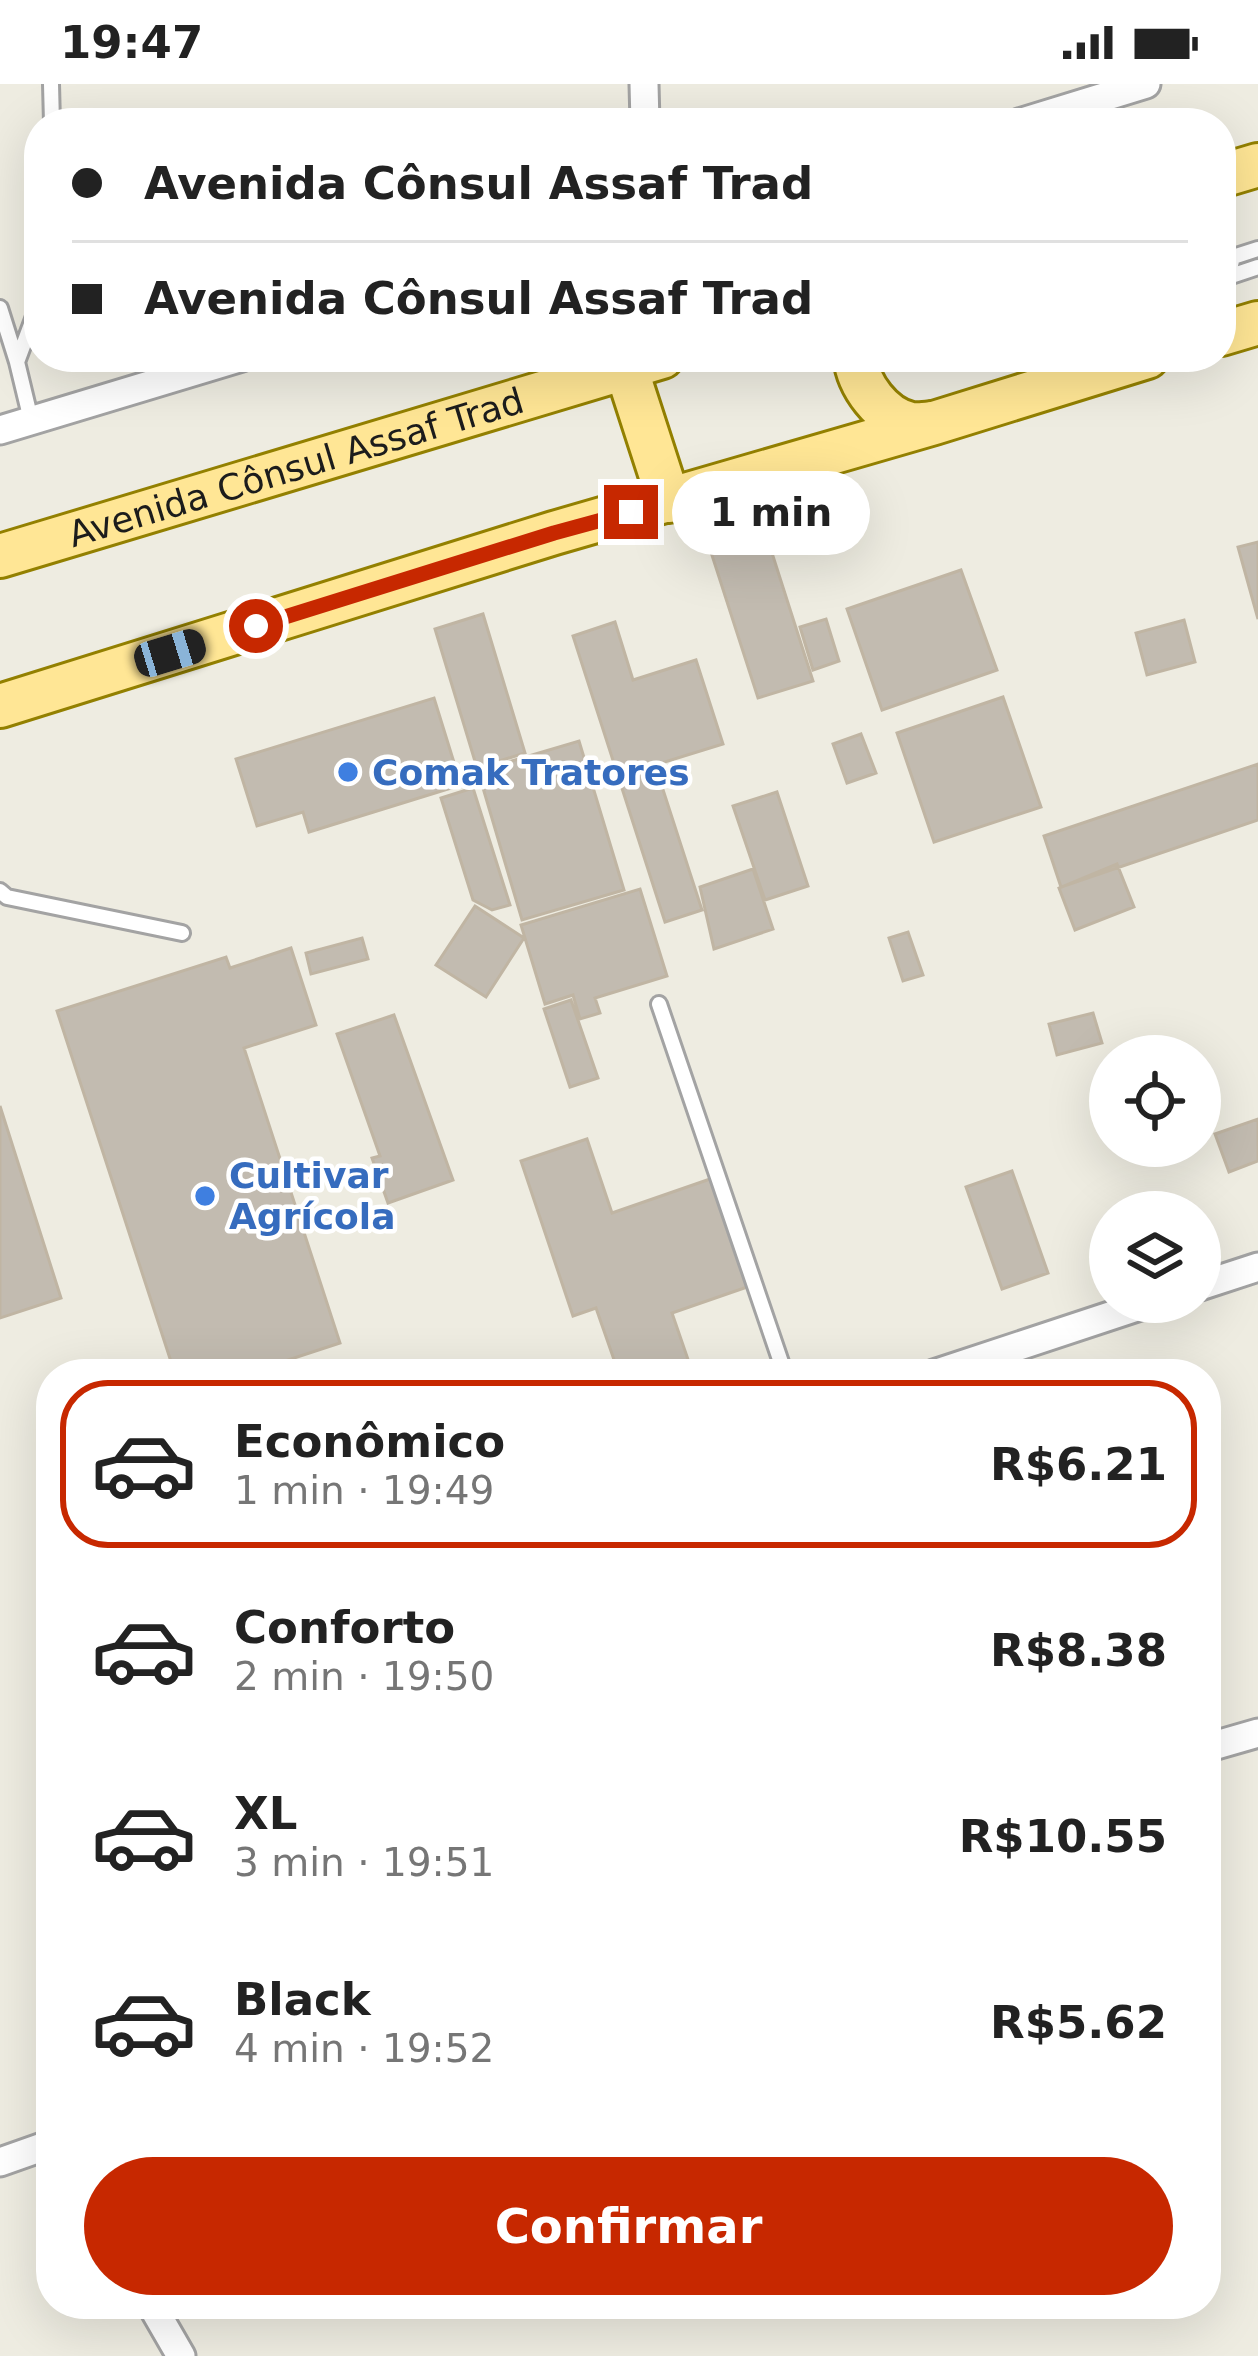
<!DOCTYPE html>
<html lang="pt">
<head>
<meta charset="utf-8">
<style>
  :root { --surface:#fff; --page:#f6f6f6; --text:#222; --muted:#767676; --line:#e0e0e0; --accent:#c72800 }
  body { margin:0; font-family:"DejaVu Sans",sans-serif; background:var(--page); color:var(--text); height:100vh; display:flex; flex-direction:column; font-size:45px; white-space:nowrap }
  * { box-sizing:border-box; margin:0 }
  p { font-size:39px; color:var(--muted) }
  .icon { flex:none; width:66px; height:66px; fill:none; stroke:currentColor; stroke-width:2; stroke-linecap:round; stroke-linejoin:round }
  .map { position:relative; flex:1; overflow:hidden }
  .drawer { position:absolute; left:36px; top:1275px; width:1185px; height:960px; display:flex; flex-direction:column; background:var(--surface); border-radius:48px; box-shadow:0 12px 48px #0002 }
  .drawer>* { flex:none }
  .guide { position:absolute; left:24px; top:24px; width:1212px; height:264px; border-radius:48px; box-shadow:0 12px 48px #0002; display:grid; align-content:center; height:264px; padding:0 48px; background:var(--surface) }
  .controls { position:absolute; left:1089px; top:951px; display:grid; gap:24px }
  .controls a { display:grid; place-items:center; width:132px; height:132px; border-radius:50%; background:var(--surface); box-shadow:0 12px 48px #0002; font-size:60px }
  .end { position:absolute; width:54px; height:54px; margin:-27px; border:15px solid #c72800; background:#fff; box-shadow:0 0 0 6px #fff }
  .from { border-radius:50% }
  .bubble { position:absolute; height:84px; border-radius:42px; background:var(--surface); box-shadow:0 12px 48px #0002; font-size:39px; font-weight:800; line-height:84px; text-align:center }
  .car { position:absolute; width:36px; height:72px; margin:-36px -18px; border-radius:15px; box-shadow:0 0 9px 3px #0007; background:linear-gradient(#222 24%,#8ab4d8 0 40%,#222 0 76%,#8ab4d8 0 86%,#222 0) }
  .guide b { display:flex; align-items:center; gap:42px; height:114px; font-size:45px }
  .guide b+b { border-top:3px solid var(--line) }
  .guide i { width:30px; height:30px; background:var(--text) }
  ul { padding:21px 0 0; list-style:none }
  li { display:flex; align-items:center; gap:36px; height:168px; margin:0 24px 18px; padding:0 24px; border:6px solid transparent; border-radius:48px }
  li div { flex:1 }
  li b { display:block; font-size:45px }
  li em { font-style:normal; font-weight:800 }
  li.active { border-color:var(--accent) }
  li>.icon { width:108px; height:108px; stroke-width:1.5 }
  .action { display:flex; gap:24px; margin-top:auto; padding:24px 48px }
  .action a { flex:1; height:138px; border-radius:72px; background:var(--accent); color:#fff; font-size:48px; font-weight:800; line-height:138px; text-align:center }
  .status { display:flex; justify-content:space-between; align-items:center; height:84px; padding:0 60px; background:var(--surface); direction:ltr }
  .status svg { height:33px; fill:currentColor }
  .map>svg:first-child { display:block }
  .building { fill:#c2bbb0; stroke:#c0b5a3; stroke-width:3 }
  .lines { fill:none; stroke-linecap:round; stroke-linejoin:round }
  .service-casing { stroke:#a3a3a3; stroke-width:20 }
  .minor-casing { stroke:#a3a3a3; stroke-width:33 }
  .primary-casing { stroke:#938000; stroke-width:48 }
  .service { stroke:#fff; stroke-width:14 }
  .minor { stroke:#fff; stroke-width:27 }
  .primary { stroke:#ffe695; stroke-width:42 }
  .route { stroke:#c72800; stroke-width:15 }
  .shop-dot { fill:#3f7fe0; stroke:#fff; stroke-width:4.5 }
  .labels { text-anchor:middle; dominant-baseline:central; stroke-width:9; stroke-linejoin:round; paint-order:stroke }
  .street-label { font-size:36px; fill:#1c1c1c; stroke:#fff }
  .shop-label { font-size:36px; font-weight:bold; fill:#366cbe; stroke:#fff; text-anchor:start }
</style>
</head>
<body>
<div class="status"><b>19:47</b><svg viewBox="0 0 49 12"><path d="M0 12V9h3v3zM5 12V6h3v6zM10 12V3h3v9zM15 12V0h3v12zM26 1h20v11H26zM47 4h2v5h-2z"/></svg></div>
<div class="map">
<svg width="1258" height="2272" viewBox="0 0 1258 2272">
  <rect width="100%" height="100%" fill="#eeece1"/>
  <path class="building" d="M764,444l49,153 -55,17 -49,-152z
    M1258,458v77l-20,-72z
    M961,486l36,100 -115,40 -35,-101z
    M483,530l42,139 -48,15 -42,-139z
    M826,535l13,42 -26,9 -13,-43z
    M1184,536l11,42 -48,13 -11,-42z
    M615,538l18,58 63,-20 27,84 -68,21 47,145 -37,12 -92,-286z
    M1003,613l38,110 -107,35 -37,-109z
    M434,614l27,87 -152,47 -6,-20 -46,14 -21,-67z
    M861,650l15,39 -29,10 -14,-39z
    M579,657l45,149 -102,30 -44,-149z
    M1258,680v56l-197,67 -17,-51z
    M473,704l37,117 -18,5 -19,-10 -32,-102z
    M777,708l31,94 -43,14 -32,-94z
    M1117,780l17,43 -59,23 -16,-42z
    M753,785l20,60 -59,20 -14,-62z
    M640,805l27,87 -72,22 5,15 -20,6 -7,-24 -28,9 -24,-79z
    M475,822l49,32 -38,59 -50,-32z
    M908,848l15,43 -20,6 -14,-43z
    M362,854l6,21 -57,15 -5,-21z
    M291,864l25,77 -72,23 96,295 -95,31h-70l-118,-363 169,-54 4,11z
    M571,916l27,78 -28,9 -26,-78z
    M1093,929l9,30 -45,12 -8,-31z
    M394,931l59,165 -65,23 -16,-45 8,-2 -43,-122z
    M0,1022l61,192 -61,20z
    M1258,1035v42l-29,11 -14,-38z
    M587,1055l25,74 101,-35 37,108 -78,27 21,61h-74l-23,-66 -23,8 -52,-155z
    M1012,1087l36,102 -46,16 -36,-102z"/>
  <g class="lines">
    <g class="service-casing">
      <path id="service" d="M51,0l1,39
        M1228,193l30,-10
        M1221,219l12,-46 25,-8
        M0,224l17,54
        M31,336l-14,-58 22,-59
        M0,807l7,6 175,36
        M659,920l126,370"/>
    </g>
    <g class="minor-casing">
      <path id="minor" d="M644,0l1,39
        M1019,39l127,-39
        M0,346l242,-73
        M1200,1202l58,-19
        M934,1290l218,-72
        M1206,1664l52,-15
        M0,2078l51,-18
        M151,2220l30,52"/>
    </g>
    <g class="primary-casing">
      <g id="primary">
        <path d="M1221,92l37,-11"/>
        <path d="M1221,250l37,-11"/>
        <path d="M627,273l-1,11 43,133"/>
        <path d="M855,273c3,28 27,61 56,67 7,1 14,0 21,-1"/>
        <path id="s1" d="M0,472l662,-199"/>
        <path d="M0,622l554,-173 380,-110 213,-66"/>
      </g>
    </g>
    <use href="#service" class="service"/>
    <use href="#minor" class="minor"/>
    <use href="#primary" class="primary"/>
  </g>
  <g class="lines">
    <path class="route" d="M256,542l298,-93 77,-21"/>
  </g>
  <g class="shop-dot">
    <circle cx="348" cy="688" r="12"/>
    <circle cx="205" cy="1112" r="12"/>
  </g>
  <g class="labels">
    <g class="street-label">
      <text stroke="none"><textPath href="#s1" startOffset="309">Avenida Cônsul Assaf Trad</textPath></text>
    </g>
    <g class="shop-label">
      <text x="372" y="688">Comak Tratores</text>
      <text x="229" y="1091">Cultivar<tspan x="229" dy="41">Agrícola</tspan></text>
    </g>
  </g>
</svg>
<div class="controls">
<a><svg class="icon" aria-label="locate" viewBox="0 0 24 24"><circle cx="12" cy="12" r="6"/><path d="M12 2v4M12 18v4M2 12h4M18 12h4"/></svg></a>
<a><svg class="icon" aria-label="layers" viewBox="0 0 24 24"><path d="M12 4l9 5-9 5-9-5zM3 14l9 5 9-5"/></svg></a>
</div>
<i class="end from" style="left:256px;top:542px"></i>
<i class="end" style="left:631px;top:428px"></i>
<div class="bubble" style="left:672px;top:387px;width:198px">1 min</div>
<i class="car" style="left:170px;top:569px;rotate:73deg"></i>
<div class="guide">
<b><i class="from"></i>Avenida Cônsul Assaf Trad</b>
<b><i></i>Avenida Cônsul Assaf Trad</b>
</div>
<section class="drawer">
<ul>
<li class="active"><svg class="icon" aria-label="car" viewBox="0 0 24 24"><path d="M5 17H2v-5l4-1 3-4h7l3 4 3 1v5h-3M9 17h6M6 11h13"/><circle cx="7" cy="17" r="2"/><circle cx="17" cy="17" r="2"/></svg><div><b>Econômico</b><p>1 min · 19:49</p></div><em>R$6.21</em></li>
<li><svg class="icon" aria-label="car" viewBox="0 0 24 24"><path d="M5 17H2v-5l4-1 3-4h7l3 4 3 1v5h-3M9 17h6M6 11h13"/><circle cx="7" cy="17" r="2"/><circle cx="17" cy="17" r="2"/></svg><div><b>Conforto</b><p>2 min · 19:50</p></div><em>R$8.38</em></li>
<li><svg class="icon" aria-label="car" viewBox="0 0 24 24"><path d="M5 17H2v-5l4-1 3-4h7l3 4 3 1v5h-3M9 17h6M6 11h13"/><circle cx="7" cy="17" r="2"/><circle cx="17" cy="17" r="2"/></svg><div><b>XL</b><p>3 min · 19:51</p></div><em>R$10.55</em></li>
<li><svg class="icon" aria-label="car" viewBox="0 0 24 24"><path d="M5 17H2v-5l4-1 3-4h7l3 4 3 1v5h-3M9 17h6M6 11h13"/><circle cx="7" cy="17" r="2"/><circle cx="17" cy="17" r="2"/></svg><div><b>Black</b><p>4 min · 19:52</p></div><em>R$5.62</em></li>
</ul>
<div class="action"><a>Confirmar</a></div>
</section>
</div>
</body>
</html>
